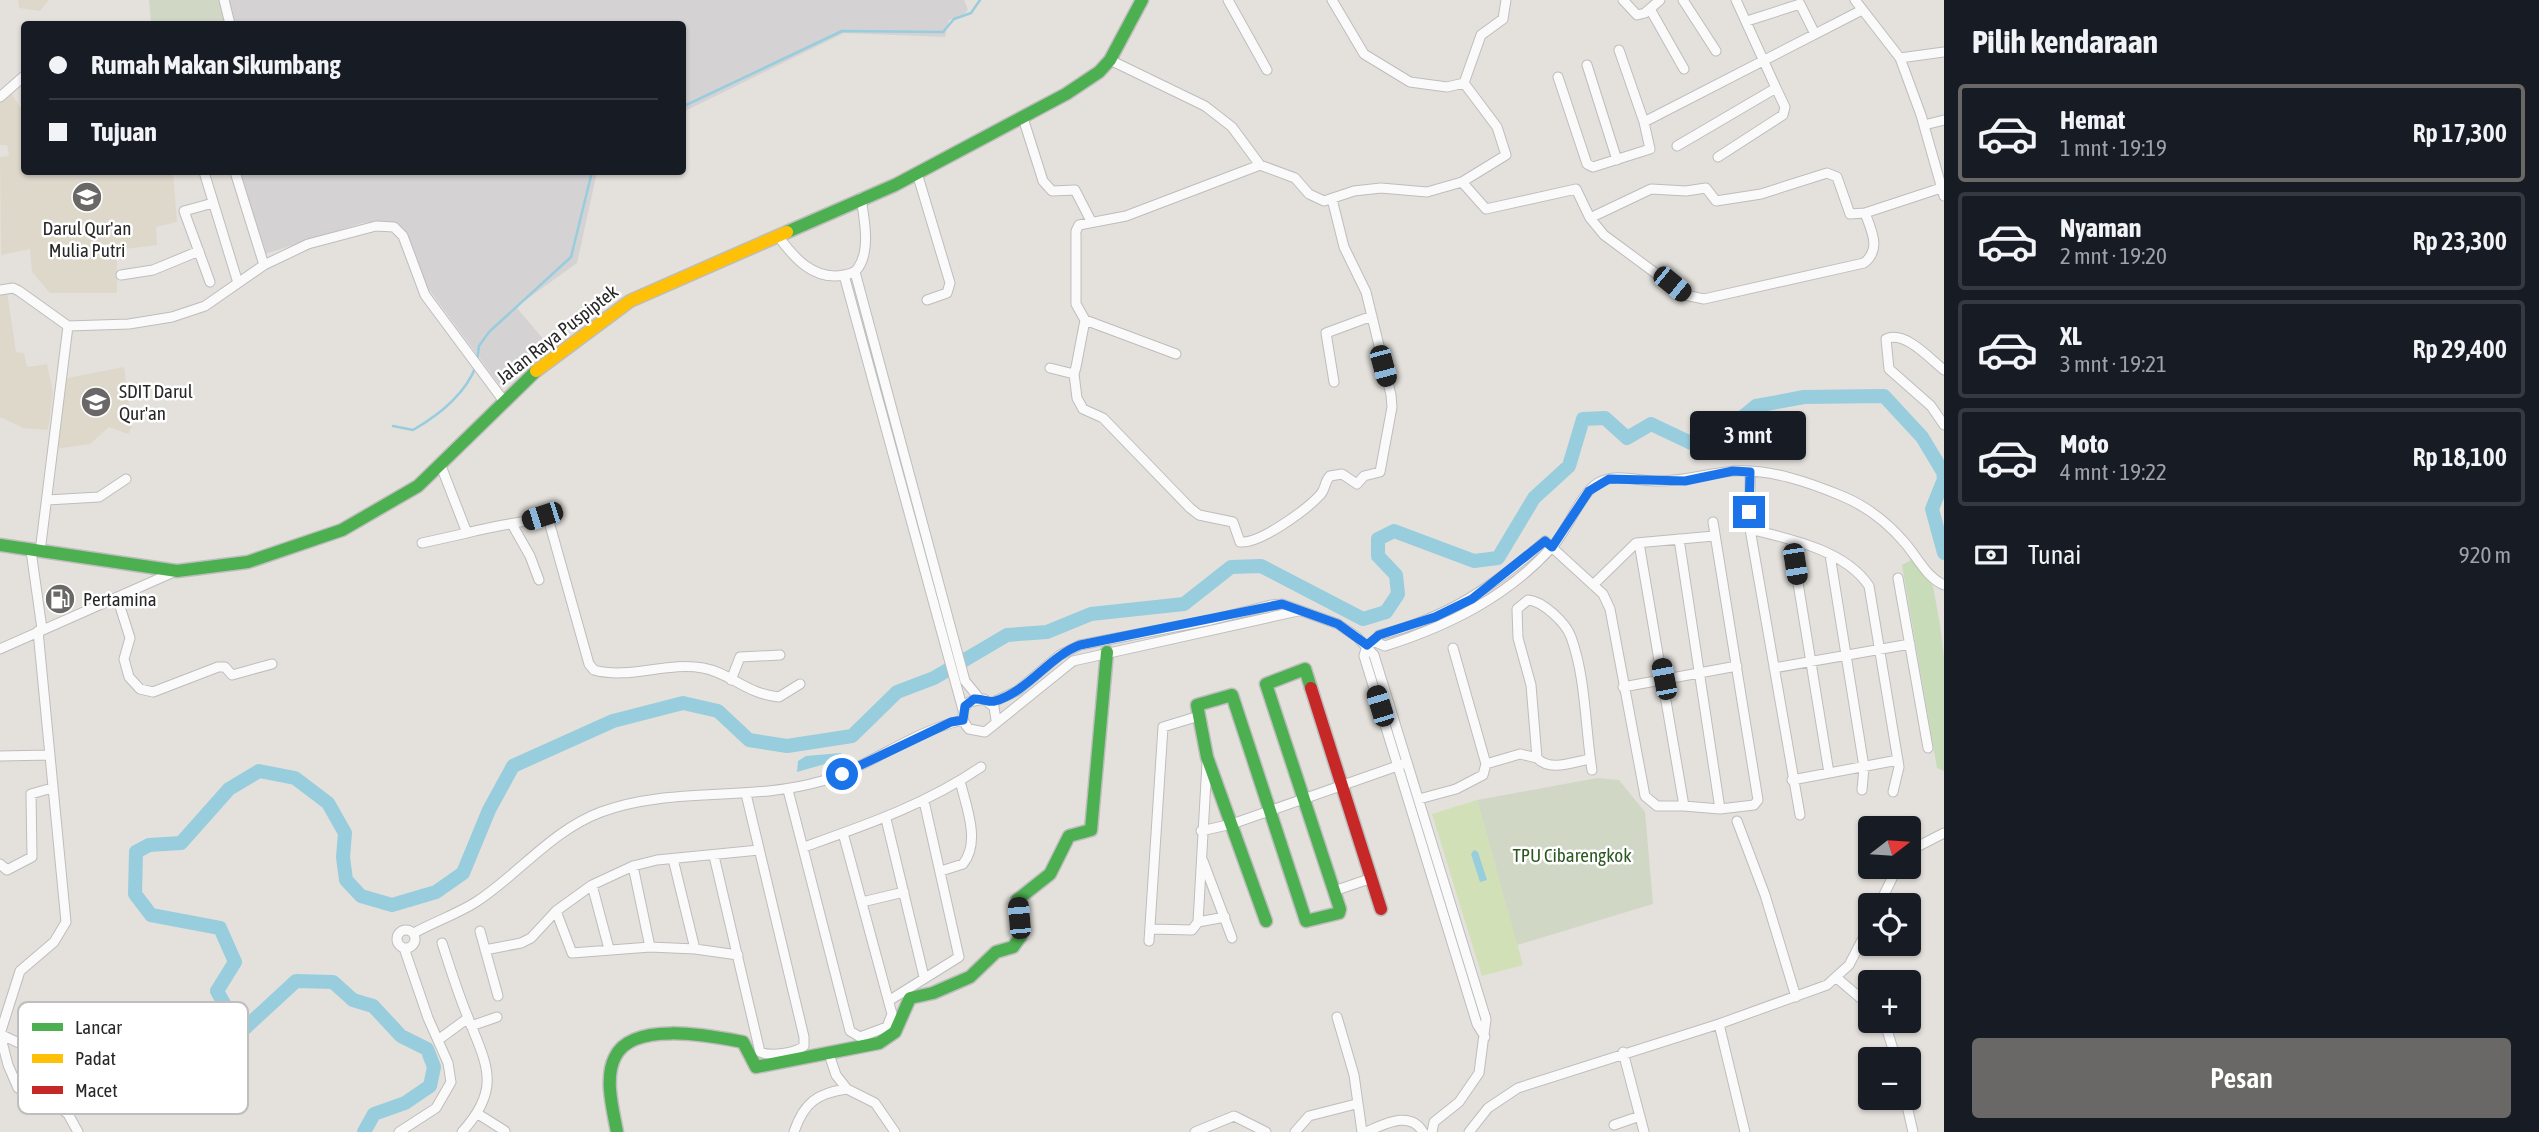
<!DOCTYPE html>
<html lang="id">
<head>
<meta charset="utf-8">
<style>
  :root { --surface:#171b24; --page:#20242c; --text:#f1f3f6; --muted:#9ea1a6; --line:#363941; --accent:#696866 }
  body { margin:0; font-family:"Asap Condensed",sans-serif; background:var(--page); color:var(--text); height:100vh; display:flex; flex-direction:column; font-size:26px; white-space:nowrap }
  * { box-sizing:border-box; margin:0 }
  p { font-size:23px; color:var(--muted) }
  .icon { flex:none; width:38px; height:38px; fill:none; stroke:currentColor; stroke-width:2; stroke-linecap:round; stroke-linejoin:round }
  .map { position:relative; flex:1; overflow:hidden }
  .sheet { display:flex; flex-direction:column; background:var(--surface); width:595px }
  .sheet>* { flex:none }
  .banner { position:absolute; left:21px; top:21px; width:665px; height:154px; border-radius:7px; box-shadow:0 2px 5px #0004; display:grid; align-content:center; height:154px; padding:0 28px; background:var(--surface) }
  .needle { width:46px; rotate:73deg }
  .fabs { position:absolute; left:1858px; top:816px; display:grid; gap:14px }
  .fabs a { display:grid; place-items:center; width:63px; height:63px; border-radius:7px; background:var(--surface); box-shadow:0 2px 5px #0004; font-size:35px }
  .end { position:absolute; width:32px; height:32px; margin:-16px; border:9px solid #1a73e8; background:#fff; box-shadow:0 0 0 4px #fff }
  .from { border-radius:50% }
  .bubble { position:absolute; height:49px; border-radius:7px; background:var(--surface); box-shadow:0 2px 5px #0004; font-size:23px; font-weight:600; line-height:49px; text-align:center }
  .car { position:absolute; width:21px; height:42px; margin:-21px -10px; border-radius:9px; box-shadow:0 0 5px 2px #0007; background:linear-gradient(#222 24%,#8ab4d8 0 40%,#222 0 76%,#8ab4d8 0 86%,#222 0) }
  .banner b { display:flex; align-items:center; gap:24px; height:66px; font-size:26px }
  .banner b+b { border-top:2px solid var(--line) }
  .banner i { width:18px; height:18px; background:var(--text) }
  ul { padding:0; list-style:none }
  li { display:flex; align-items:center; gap:21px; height:98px; margin:0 14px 10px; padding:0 14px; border:4px solid var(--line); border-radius:7px }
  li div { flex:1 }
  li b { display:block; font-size:26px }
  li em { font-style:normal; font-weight:600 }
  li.selected { border-color:var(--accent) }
  li>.icon { width:63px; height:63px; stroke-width:1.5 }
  h2 { padding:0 28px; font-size:32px; line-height:84px }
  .pay { display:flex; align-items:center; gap:18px; height:77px; padding:0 28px; font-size:26px }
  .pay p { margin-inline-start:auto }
  .cta { display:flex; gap:14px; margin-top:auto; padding:14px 28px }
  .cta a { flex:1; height:80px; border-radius:7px; background:var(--accent); color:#fff; font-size:28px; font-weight:600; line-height:80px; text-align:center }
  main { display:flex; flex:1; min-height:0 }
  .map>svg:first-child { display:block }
  .industrial { fill:#d4d2d3 }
  .education { fill:#ded8cb }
  .green { fill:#c8dcb9 }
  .cemetery { fill:#d1d7c5 }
  .pitch { fill:#d1e0b7 }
  .water { fill:#98cdde }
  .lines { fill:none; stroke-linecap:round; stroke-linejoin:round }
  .stream { stroke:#98cdde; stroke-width:2.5 }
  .river { stroke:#98cdde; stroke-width:14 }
  .street-casing { stroke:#bebdbd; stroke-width:11 }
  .fast-casing { stroke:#bebdbd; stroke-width:15 }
  .slow-casing { stroke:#bebdbd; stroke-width:15 }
  .jam-casing { stroke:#bebdbd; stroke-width:15 }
  .street { stroke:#fbfafa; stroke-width:9 }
  .fast { stroke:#4caf50; stroke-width:12 }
  .slow { stroke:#ffc107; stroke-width:12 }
  .jam { stroke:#c62828; stroke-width:12 }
  .route { stroke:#1a73e8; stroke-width:9 }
  .labels { text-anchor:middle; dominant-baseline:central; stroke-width:5; stroke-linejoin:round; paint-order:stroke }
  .poi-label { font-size:19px; fill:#272727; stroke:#fff; text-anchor:start }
  .street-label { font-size:19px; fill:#272727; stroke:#fff }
  .park-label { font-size:19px; fill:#2d5921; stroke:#fff }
  .key { fill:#fff; stroke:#bebebe; stroke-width:2 }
  .key-label { font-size:19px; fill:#272727 }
</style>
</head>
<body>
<main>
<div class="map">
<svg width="1944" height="1132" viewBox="0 0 1944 1132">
  <rect width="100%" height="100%" fill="#e4e1dc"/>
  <path class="industrial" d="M227,0h737l4,10 -6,6 -13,4 -4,17 -101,-4 -161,79 -1,-88h-450z
    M241,172h356l-20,91 -61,44 35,41 -50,39 -79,-107 -20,-49 -13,-10 -27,2 -97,31z"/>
  <path class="education" d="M18,0h31l-9,11 -21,-3z
    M11,93l9,14h4v65h149l4,50 -21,5 1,18 -40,5v43h-67l-18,-21 -2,-23 -29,6 -1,-98 9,-1 -2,-11h-7v-43z
    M7,292l9,60 8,1 3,14 20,-3 6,29 -5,37 -25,-2 -23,-11v-124z
    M124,367l8,60 -4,7 -19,-7 -19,17 -34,5 11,-71z"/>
  <path class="green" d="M1913,559l20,27 7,39 4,32v114l-7,-3 -35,-203z"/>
  <path class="cemetery" d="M220,0l5,24h-74l-2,-24z
    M1597,778l22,2 26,32 8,92 -136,41 -40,-145z"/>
  <path class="pitch" d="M1477,800l46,165 -41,11 -50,-162z"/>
  <path class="water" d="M841,753l3,4 -5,3 -42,12 1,-11 8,-5z
    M1474,850l4,2 9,28 -7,2 -9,-28z"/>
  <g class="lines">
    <path class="stream" d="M682,107l160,-76 101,1 11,-13 17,-6 9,-13
      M477,360l2,-14 10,-14 82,-75 21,-85
      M393,426l20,4c26,-15 52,-35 63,-64"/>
    <path class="river" d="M364,1132l10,-18 31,-11 25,-17 4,-19 -7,-18 -26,-13 -28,-30 -20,-6 -20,-18 -37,-1 -51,47 -8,-1 -20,-36 18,-29 -15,-34 -69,-13 -16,-21 1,-42 13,-7 32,-2 48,-54 30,-18 36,7 33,25 17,30 -2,24 3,23 15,16 31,9 44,-13 27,-19 26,-63 24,-44 100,-45 70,-18 35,8 31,29 38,6 65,-10 45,-44 37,-14 73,-43 40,-3 44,-18 93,-10 47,-37 30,-1 102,53 23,-7 12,-18 -2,-19 -18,-19v-17l16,-8 80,30 24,-3 36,-60 35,-32 14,-47 22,-1 22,20 24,-14 40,19 25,-4 40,-33 48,-9 80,-1 38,41 21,35 1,7 -12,30 12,44"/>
    <g class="street-casing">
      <path id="street" d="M224,0l6,24
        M1228,0l39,70
        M1332,0l32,54 46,28 37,5 17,-4
        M1623,0l14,15 8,-2 15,-13
        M1683,0l33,51
        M1855,0l45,58 21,57 23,81
        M1650,9l34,60
        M1747,21l53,-17 15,30
        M1619,50l25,72
        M1900,58l44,-6
        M1110,60l95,46 27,21 28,38 35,13 14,16 15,7 30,-10 27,-3 46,4 35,-10 44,-27 -9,-28 -33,-44 17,-48 22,-16 3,-19
        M1587,65l30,95
        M1558,77l29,87 6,3 57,-18 -6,-27 218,-112
        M0,97l24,-21
        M1023,118l20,63 9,10 23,-1 16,31
        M1924,125l20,-5
        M1677,146l99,-58 -40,-88
        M1718,157l65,-42 2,-8 -9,-19
        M204,172l34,111
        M235,172l29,93
        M917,173l33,110 -3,10 -20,7
        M1462,182l24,27 90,-20 14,29 14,17 81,60 19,4 160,-36c18,-14 7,-33 1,-50l76,-25
        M1590,218l61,-29 35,2 20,-3 10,13 45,-7 66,-21 10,4 13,37 15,-1
        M778,236c16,22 36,45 66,39 5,-1 11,-2 14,-7 13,-18 6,-50 3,-70
        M855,272l110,409 14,17
        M121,275l32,-5 46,-19
        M844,275l119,435
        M210,282l-26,-71 29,-8
        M0,290l13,-2 6,3 49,35 61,-2 43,-7 33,-11 59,-41 44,-21 68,-18 18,1 9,9 22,59 78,105
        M1085,320l91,34
        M1050,368l24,6 2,-7 9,-47 -9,-16v-73l3,-6 47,-9 134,-51
        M1944,370c-14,-11 -39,-40 -58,-31l3,30 42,37 13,19
        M1074,374l3,24 6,11 20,9 87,90 9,7 34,7 7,20c20,2 66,-32 80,-47 6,-6 4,-13 10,-19l12,-2 15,10 7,-8 16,-4 12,-65 -1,-12 -25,-103 -22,-45 -12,-48
        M1334,382l-8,-49 46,-17
        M441,466l26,67c9,-3 77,-16 81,-15l41,146 5,6c35,10 74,-9 109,-2 28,5 43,26 76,29l21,-13
        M1750,472v57l50,286
        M47,500l52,-3 27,-18
        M513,526l17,30 9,24
        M1750,529c40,10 95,21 119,57l30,181 -6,25
        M1679,539l41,270
        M1791,540l38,233
        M422,543l45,-10
        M31,551l11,78
        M40,552l28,-226
        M1830,555l34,212 -2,23
        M1898,578l30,170
        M1593,585l43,-42 78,-7
        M117,597l13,41 -6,21 5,18 11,12 13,3 65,-25h7l7,8 40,-11
        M38,631l28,291 -12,20 -34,29 -20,63 8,31 10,23 42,20 8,6 10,18
        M1375,642l10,4c63,-20 122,-49 167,-99 15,-16 29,-54 46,-64 18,-11 42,-1 62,-2 26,0 49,-8 74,-10 37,-2 74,11 108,25 24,10 46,27 63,47 13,15 21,34 39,42
        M1367,645l8,-3 4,-7c69,-17 115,-49 166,-94l58,53 7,15 35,187 12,10h27l-45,-263
        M1367,645l-3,11 113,368 8,13
        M1453,648l33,116 34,-10 17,4
        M0,649l174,-77
        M1774,668l136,-24
        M731,680l9,-23 40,-2
        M1623,687l114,-21
        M991,703l26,-12 43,-36 20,-10 131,-25 60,-15 11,-1 56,20 19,13 17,18 112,364 -7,54 -20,29 -25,20 -2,10
        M996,720l-2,-13 -10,-8 -15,3c-8,8 -8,18 0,27l16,3 88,-71 225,-50
        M0,756l50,-1
        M1590,759c-17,3 -40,13 -53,-1l-6,-73 -13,-47 -1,-29 11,-9c15,1 38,23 43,37 15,41 14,90 21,133
        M1792,780l106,-20
        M788,790l62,241 10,6 27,-10 5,-13 -49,-181
        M1419,799l37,-10 27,-14 3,-11
        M1684,806l36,3 34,-4 4,-5 -45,-278
        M886,819l38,158
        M1737,821l28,74 31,102
        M1201,831l31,-7 171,-60
        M804,847c62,-22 121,-42 177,-80
        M1909,851l35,-18
        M714,856l46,196c11,5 35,1 44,-6v-9l-58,-243
        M673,859l22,90
        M1203,861l29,77
        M0,864l7,6 25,-13 -1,-63 21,-6
        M633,866l17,81
        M941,871l22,-7c18,-22 3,-58 -3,-83
        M592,885l17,64
        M1334,891l38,-13
        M862,902l42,-10
        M1879,905l19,-39
        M556,911l16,42 78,-6 45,2 43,6
        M1198,922l27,-5
        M1151,929l41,1 6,-8 9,-159
        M397 939a9 9 0 1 1 18 0a9 9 0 1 1-18 0Z
        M480,931l18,65
        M414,933c20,-11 43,-19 62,-31 43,-28 75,-71 125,-90 70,-26 149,-10 221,-31 49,-15 91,-50 141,-61
        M1149,941l14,-214 36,-11
        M442,943c8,24 15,48 25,72 19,49 36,72 -5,117
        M485,950l36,-7 10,-5 25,-27 36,-26 41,-19 24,-6 102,-10
        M1838,979l33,28
        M890,1000l69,-43 -35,-156
        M1337,1017l17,58 8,57
        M1884,1020l12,39
        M1719,1024l26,108
        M471,1026l26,-9
        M0,1034l42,20 23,5
        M438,1040l30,-22
        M1623,1052l21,80
        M829,1054l7,21 11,14 28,14 20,29
        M1905,1097l8,35
        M478,1114l27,17
        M1614,1125l26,-9
        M399,1132l37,-24 15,-26 -3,-19 -20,-45 -24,-70
        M794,1132c10,-30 24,-39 53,-43
        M1195,1132l39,-16 32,16
        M1295,1132l14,-16 47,-12
        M1366,1132c19,-8 44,-22 57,0
        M1469,1132l19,-24 30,-20 201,-64 108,-39 22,-20 22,-42"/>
    </g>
    <g class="fast-casing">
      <path id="fast" d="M787,232l108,-47 171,-91 33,-22 11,-12 32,-60
        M0,545l177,26 71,-9 94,-32 76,-44 118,-115
        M1266,921l-59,-164 -10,-52 35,-10 74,226 33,-8 1,-4 -74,-225 39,-15 6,19
        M617,1132c-4,-22 -13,-54 -2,-75 17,-37 96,-21 128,-15l13,25 123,-24 16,-11 15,-34 23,-5 37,-16 26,-25 17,-5 8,-11 -4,-36 33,-26 19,-38 22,-6 16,-178"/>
    </g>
    <g class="slow-casing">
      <path id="slow" d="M536,371l94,-70 157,-69"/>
    </g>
    <g class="jam-casing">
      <path id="jam" d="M1311,688l70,221"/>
    </g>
    <use href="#street" class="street"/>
    <use href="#fast" class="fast"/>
    <use href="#slow" class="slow"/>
    <use href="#jam" class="jam"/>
  </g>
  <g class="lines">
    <path class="route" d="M842,774l109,-52 12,-2 2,-14 9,-7c8,-1 15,4 21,2 34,-10 53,-44 85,-56l202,-41 56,20 29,21 12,-10 56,-18 37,-18 73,-58 7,6 37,-56 20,-12 76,2 48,-10 17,1 -1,40"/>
  </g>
  <defs>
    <g id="school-disc" transform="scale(1.575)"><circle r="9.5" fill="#696866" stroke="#fff"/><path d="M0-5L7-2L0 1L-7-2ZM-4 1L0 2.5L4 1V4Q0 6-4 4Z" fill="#fff"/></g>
    <g id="fuel-disc" transform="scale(1.575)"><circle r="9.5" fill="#696866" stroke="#fff"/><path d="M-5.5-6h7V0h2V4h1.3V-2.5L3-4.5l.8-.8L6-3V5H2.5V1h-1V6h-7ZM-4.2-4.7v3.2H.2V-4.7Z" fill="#fff"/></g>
  </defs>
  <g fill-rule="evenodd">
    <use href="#school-disc" x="87" y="197"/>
    <use href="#school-disc" x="96" y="402"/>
    <use href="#fuel-disc" x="60" y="599"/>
  </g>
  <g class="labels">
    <g class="poi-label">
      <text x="87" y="228" text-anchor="middle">Darul Qur'an<tspan x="87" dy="22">Mulia Putri</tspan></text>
      <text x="119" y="391">SDIT Darul<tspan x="119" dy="22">Qur'an</tspan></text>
      <text x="83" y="599">Pertamina</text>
    </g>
    <g class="street-label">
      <text transform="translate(557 334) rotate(-38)">Jalan Raya Puspiptek</text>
    </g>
    <g class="park-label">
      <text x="1572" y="855">TPU Cibarengkok</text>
    </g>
  </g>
  <rect x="18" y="1002" width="230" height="112" rx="10" class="key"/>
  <rect x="32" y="1023" width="31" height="8" fill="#4caf50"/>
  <rect x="32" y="1054" width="31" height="9" fill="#ffc107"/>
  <rect x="32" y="1086" width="31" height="8" fill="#c62828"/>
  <g class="key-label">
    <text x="75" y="1034">Lancar</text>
    <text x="75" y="1065">Padat</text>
    <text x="75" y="1097">Macet</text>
  </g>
</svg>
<div class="fabs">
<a><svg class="needle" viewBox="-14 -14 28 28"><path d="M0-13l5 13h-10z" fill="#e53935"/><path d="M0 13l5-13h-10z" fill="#9ea1a6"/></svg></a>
<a><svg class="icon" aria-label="locate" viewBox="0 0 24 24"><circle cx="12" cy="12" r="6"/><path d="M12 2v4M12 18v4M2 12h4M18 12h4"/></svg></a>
<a>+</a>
<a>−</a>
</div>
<i class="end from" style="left:842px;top:774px"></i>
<i class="end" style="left:1749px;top:512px"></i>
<div class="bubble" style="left:1690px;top:411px;width:116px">3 mnt</div>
<i class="car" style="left:1672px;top:284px;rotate:129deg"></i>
<i class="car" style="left:1383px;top:366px;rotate:165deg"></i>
<i class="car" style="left:542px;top:516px;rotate:252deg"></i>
<i class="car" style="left:1795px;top:564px;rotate:171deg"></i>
<i class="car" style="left:1664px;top:679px;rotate:349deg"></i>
<i class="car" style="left:1380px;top:706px;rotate:343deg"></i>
<i class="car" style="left:1019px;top:918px;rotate:355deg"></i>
<div class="banner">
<b><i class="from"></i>Rumah Makan Sikumbang</b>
<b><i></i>Tujuan</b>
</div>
</div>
<section class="sheet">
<h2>Pilih kendaraan</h2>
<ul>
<li class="selected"><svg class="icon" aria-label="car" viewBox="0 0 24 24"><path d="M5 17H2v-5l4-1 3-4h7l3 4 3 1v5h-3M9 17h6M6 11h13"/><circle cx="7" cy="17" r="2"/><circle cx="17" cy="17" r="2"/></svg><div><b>Hemat</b><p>1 mnt · 19:19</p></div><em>Rp 17,300</em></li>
<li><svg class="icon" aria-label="car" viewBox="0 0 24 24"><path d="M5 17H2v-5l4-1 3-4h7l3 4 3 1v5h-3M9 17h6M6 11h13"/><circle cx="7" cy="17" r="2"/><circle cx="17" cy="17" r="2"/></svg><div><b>Nyaman</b><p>2 mnt · 19:20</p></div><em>Rp 23,300</em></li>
<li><svg class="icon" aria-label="car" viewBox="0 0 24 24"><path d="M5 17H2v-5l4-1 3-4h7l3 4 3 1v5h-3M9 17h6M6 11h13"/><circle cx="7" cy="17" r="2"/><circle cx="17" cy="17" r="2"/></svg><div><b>XL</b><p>3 mnt · 19:21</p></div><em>Rp 29,400</em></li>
<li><svg class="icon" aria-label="car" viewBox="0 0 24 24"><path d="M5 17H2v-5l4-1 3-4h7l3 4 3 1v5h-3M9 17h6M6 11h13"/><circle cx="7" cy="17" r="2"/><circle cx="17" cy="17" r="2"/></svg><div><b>Moto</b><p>4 mnt · 19:22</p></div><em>Rp 18,100</em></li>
</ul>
<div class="pay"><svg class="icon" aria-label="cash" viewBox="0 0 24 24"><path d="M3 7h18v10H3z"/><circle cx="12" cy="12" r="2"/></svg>Tunai<p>920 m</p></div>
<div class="cta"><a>Pesan</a></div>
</section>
</main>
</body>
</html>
